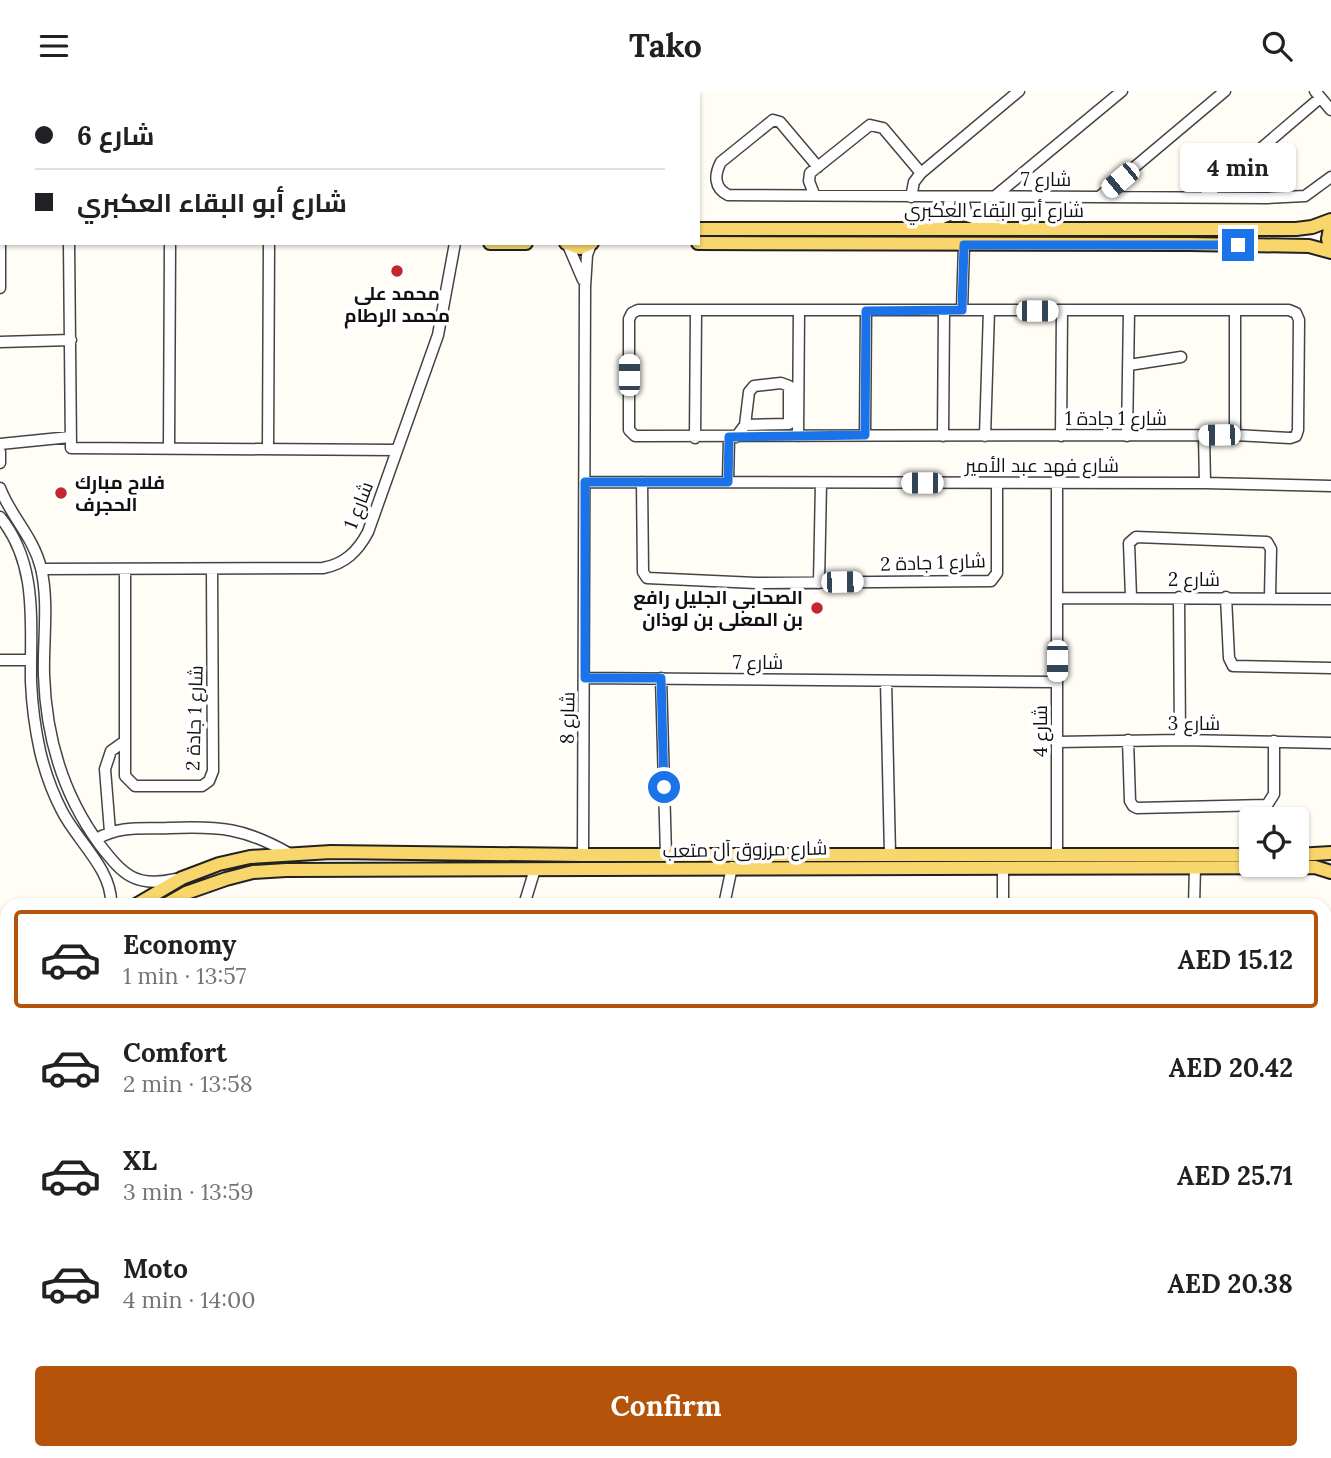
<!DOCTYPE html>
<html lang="en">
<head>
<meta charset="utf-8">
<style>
  :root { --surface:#fff; --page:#f2f2f2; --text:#202124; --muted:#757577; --line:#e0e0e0; --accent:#b45309 }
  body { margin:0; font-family:Lora,Cairo,serif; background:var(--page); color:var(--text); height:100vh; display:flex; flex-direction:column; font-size:26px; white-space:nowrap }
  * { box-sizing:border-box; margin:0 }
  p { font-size:23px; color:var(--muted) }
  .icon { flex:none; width:38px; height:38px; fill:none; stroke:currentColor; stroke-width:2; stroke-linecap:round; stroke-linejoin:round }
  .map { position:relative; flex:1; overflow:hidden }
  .details { position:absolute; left:0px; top:807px; width:1332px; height:562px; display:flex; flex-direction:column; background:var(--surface); border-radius:21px 21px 0 0; box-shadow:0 2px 5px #0004 }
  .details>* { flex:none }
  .banner { position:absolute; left:0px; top:0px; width:700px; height:154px; box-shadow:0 2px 5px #0004; display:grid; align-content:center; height:154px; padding:0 35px; background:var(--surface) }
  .tools { position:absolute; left:1239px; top:716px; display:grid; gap:14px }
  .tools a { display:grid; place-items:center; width:70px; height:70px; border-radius:7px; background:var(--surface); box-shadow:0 2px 5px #0004; font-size:35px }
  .end { position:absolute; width:32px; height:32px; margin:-16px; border:9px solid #1a73e8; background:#fff; box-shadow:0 0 0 4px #fff }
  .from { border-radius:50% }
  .bubble { position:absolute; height:49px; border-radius:7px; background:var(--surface); box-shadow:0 2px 5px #0004; font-size:23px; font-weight:800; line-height:49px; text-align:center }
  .car { position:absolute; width:21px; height:42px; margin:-21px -10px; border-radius:9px; box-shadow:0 0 5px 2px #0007; background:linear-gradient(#fff 24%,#345 0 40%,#fff 0 76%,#345 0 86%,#fff 0) }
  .banner b { display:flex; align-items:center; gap:24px; height:66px; font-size:26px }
  .banner b+b { border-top:2px solid var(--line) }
  .banner i { width:18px; height:18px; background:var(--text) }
  ul { padding:12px 0 0; list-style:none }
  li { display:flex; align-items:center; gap:21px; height:98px; margin:0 14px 10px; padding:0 21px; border:4px solid transparent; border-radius:7px }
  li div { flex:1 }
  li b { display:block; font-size:26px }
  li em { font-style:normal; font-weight:800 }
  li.on { border-color:var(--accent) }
  li>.icon { width:63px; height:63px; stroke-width:1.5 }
  .action { display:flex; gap:14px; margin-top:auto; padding:14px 35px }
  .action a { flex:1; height:80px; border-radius:7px; background:var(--accent); color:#fff; font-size:28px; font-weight:800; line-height:80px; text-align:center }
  header { display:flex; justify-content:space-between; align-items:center; height:91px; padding:0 35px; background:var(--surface); font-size:32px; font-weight:800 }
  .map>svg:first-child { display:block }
  .farmland { fill:#f6f3d4 }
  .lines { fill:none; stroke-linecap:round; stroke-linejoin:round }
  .minor-casing { stroke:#444; stroke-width:13 }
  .major-casing { stroke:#222; stroke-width:16 }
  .minor { stroke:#fff; stroke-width:10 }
  .major { stroke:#f9d66b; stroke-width:12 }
  .route { stroke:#1a73e8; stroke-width:9 }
  .poi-dot { fill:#c4262e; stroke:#fff; stroke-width:2.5 }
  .labels { text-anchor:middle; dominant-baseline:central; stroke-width:7; stroke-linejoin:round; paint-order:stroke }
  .street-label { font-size:19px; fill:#111; stroke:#fff }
  .poi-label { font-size:19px; font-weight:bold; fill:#111; stroke:#fff }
</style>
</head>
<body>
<header><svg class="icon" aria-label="menu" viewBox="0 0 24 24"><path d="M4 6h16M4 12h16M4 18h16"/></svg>Tako<svg class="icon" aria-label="search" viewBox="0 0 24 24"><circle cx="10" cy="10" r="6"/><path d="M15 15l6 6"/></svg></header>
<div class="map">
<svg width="1331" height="1367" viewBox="0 0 1331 1367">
  <rect width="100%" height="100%" fill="#fffdf5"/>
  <path class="farmland" d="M326,1362h307l-2,5h-307z"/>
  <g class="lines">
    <g class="minor-casing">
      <path id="minor" d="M247,0l2,2
        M1315,0l16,19
        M306,2l2,-2
        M411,2l2,-2
        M514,2l2,-2
        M597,2l1,-2
        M616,2l2,-2
        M0,52v145
        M818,76l-38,-45 -7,-2 -52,42c-7,13 -7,26 7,33l539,3 38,-2 26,-19
        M814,103l-5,-13 1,-8 60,-48 13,3 38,45
        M911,106l3,-15 7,-9 98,-82
        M963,106l4,19 30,10
        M994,106l128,-106
        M1099,106l126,-106
        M1204,106l116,-99
        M924,135l23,-10 3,-18
        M69,152l2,205 326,2
        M568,154l15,35
        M638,219h651l7,3 3,7 -1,110 -2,6 -6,2 -55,-3 -600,1 -6,-6v-111l3,-6z
        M962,219l2,-65
        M0,251l71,-2
        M1129,274l52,-8
        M865,344l1,-124
        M1235,344v-124
        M798,345l1,-126
        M943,345l1,-125
        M985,345l4,-126
        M1061,345l1,-125
        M1127,345l2,-125
        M1204,345l1,47
        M736,346l9,-12 4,-33 5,-6 27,-3 8,3v38l-44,1
        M695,347l1,-127
        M0,353l70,-7
        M169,358l1,-206
        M268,358l1,-206
        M0,361v11
        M585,391l620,1 126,3
        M642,391l1,90 4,6 109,5 235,-2 6,-8v-90
        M728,391l1,-44
        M1057,391v372
        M0,397c11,29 33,48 41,80 8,34 2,72 3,107 2,61 19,120 56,170 23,30 36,43 75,34
        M0,426c39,48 30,108 31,165 1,23 4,46 9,69 5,21 12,41 22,60 15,30 51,59 49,94
        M41,478l282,-1c22,-4 35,-17 45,-36l70,-197 17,-92
        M125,478v207l10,10h67l7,-5 4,-10 -1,-202
        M819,492l2,-100
        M1131,506l-2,-54 7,-6 131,5 4,7 -1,48
        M1179,506l1,143
        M1226,506l3,61 4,8 98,2
        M1057,507l274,1
        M0,569h31
        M585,587l472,4
        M661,587l5,177
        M886,590l4,173
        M1128,649l2,61 3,5 4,2 130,-3 7,-11v-53
        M1057,651l123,-2 151,3
        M110,741l-5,-63 6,-18 14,-10
        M96,748c26,-14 45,-10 74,-11 50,-2 75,0 120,26
        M583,764l2,-568 2,-32 4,-11
        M524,814l11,-36
        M724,814l8,-38
        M1003,814v-38
        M1194,814l1,-38
        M1325,1077h6
        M1325,1360l6,-1
        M229,1362l24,5
        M743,1362l9,5
        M1082,1362l1,5
        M61,1367l1,-5
        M109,1367l2,-5
        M314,1367l2,-5
        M937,1367l2,-5
        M992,1367l2,-5
        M1257,1367l2,-5"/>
    </g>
    <g class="major-casing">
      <path id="major" d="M181,0l2,2
        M202,0l1,2
        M1331,132l-3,16 3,10
        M698,138h598l16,-2 19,-7
        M490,152h36
        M566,152l14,5 12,-5
        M698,152l492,1 119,2 22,6
        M1297,764l34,-2
        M136,814l46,-27 37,-14 31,-7 81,-5 252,3h668
        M165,814l21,-12 40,-14 27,-7 33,-2 1029,-3 16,5
        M0,935l7,-7
        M0,958l7,-6"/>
    </g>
    <use href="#minor" class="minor"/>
    <use href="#major" class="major"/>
  </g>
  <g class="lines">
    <path class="route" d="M664,696l-3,-109h-76v-196h143l1,-45 136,-2 1,-124 96,-1 2,-65h274"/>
  </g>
  <g class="poi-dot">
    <circle cx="397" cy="180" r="7"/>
    <circle cx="61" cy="402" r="7"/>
    <circle cx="817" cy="517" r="7"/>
  </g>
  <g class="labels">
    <g class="street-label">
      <text x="1046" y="88">شارع 7</text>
      <text x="994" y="119">شارع أبو البقاء العكبري</text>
      <text x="1116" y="327">شارع 1 جادة 1</text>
      <text x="1042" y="374">شارع فهد عبد الأمير</text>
      <text transform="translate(358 414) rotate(-69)">شارع 1</text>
      <text transform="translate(933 471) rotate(-2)">شارع 1 جادة 2</text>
      <text x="1194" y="488">شارع 2</text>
      <text x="758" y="571">شارع 7</text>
      <text transform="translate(194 627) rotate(-88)">شارع 1 جادة 2</text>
      <text transform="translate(567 627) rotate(-89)">شارع 8</text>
      <text x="1194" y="632">شارع 3</text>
      <text transform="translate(1040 640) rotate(-90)">شارع 4</text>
      <text transform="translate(745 758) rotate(-1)">شارع مرزوق آل متعب</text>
    </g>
    <g class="poi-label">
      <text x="397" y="202">محمد علي<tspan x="397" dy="22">محمد الرطام</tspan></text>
      <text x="75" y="391" text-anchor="start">فلاح مبارك<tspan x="75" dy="22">الحجرف</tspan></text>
      <text x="803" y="506" text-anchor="end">الصحابي الجليل رافع<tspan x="803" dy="22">بن المعلى بن لوذان</tspan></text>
    </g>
  </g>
</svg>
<div class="tools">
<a><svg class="icon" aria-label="locate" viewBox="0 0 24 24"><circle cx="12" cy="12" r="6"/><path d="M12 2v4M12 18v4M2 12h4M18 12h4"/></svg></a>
</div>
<i class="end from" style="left:664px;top:696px"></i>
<i class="end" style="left:1238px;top:154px"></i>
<div class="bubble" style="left:1180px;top:52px;width:116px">4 min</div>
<i class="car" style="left:1120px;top:89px;rotate:230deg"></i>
<i class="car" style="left:1037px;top:220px;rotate:90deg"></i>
<i class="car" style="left:629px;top:284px;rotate:0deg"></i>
<i class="car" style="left:1219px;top:344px;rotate:269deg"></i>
<i class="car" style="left:922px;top:392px;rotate:270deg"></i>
<i class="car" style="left:842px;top:491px;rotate:89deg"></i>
<i class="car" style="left:1057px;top:570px;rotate:180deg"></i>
<div class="banner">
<b><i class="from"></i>شارع 6</b>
<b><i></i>شارع أبو البقاء العكبري</b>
</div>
<section class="details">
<ul>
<li class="on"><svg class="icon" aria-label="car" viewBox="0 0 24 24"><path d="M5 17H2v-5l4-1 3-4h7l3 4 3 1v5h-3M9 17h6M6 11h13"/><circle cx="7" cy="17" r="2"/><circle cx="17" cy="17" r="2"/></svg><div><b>Economy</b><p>1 min · 13:57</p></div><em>AED 15.12</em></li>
<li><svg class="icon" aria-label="car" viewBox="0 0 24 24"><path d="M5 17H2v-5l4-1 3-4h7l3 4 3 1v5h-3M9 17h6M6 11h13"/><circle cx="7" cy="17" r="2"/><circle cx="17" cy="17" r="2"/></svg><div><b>Comfort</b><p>2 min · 13:58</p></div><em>AED 20.42</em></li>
<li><svg class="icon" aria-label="car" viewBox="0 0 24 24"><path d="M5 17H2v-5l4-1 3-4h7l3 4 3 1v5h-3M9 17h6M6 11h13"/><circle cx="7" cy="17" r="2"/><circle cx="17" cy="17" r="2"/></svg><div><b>XL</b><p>3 min · 13:59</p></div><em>AED 25.71</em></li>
<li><svg class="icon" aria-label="car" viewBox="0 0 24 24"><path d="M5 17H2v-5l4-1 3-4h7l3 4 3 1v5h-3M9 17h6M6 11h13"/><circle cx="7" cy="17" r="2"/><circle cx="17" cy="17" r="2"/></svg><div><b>Moto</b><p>4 min · 14:00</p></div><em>AED 20.38</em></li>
</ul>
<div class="action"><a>Confirm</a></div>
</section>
</div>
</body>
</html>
